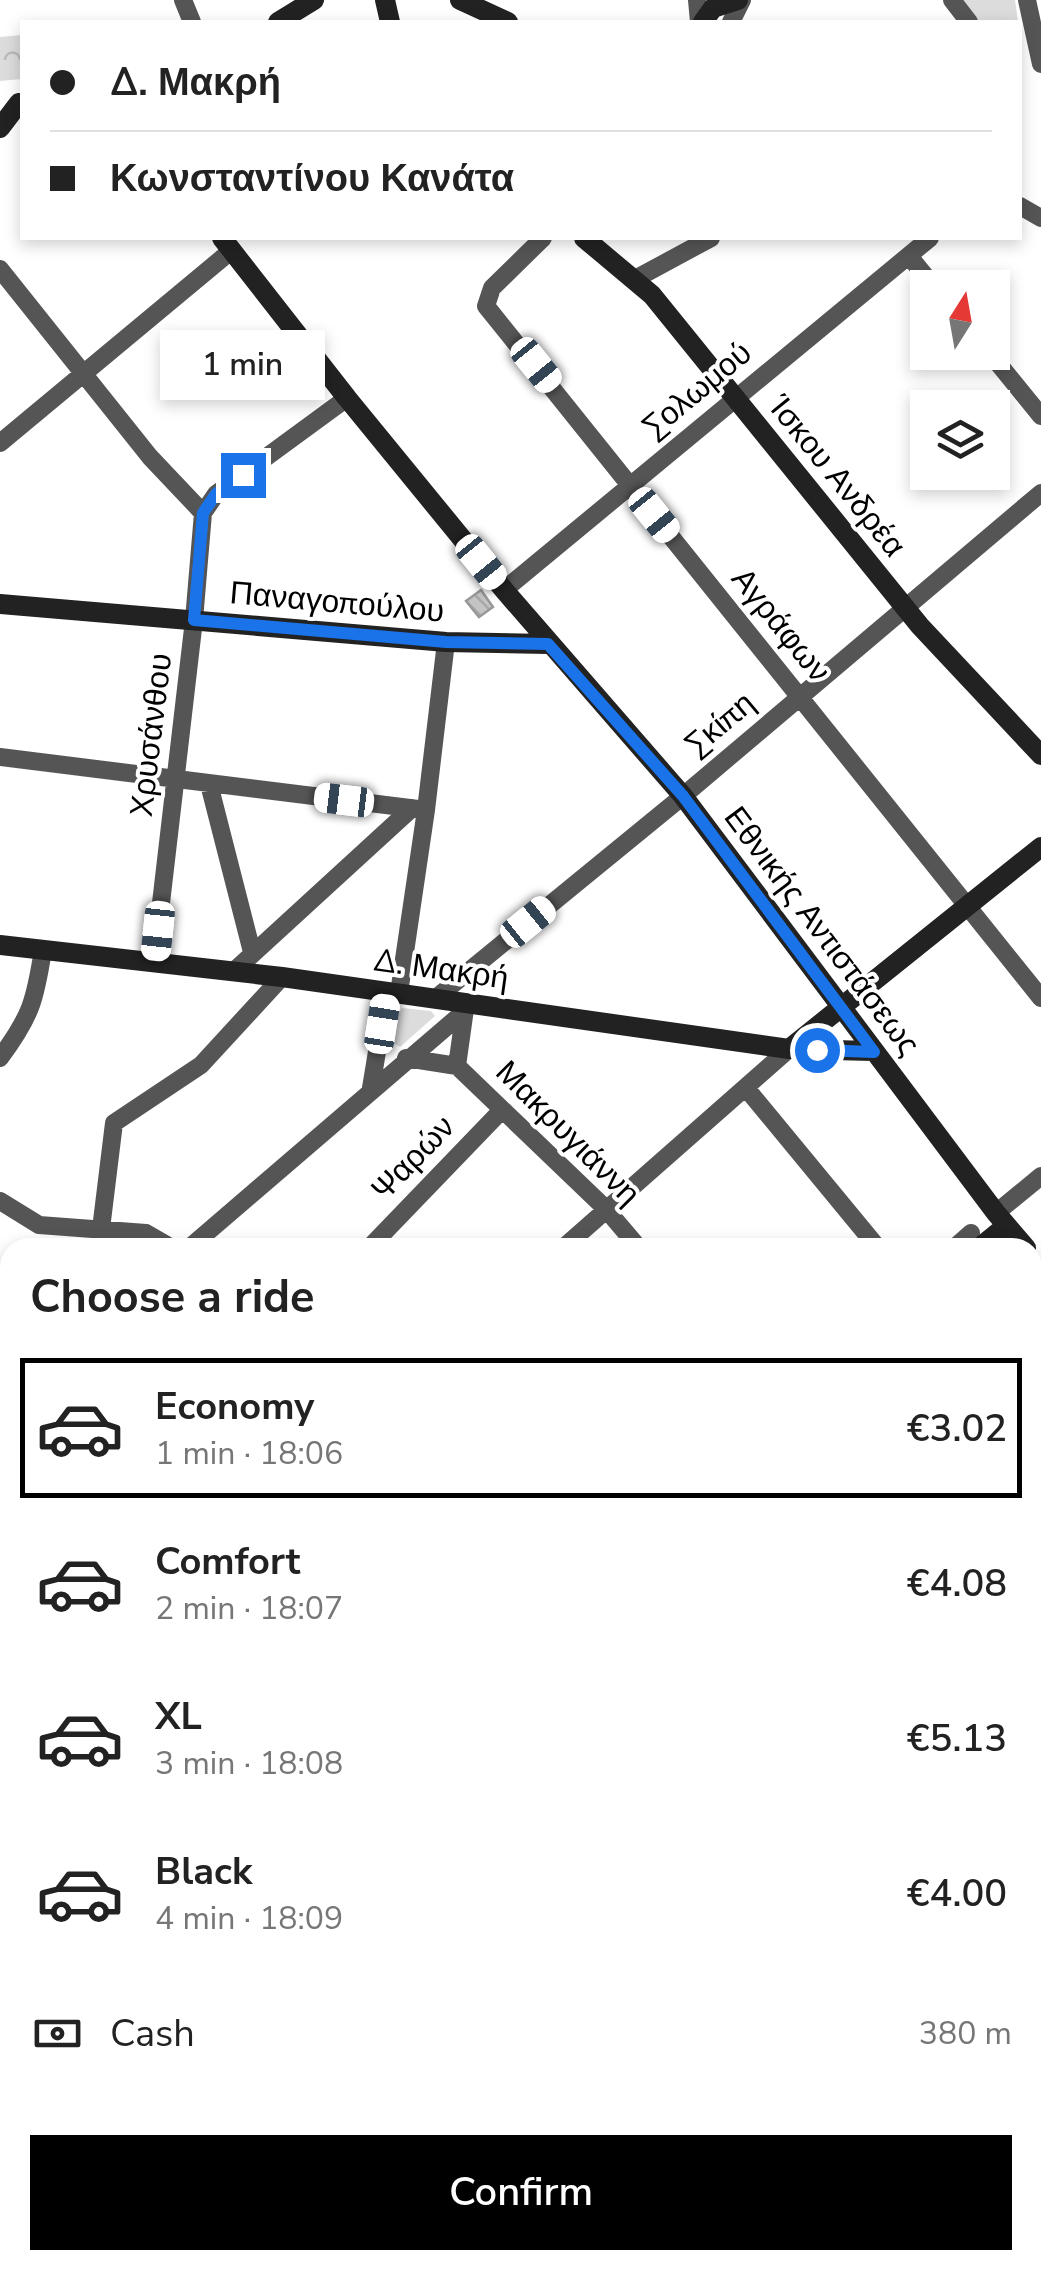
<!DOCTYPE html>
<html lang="en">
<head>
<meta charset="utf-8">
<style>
  :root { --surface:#fff; --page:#f2f2f2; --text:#222; --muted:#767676; --line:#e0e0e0; --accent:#000 }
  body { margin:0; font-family:"Nunito Sans",sans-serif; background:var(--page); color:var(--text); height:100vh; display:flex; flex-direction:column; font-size:38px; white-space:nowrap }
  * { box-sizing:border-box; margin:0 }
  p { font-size:32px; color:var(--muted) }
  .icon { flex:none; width:55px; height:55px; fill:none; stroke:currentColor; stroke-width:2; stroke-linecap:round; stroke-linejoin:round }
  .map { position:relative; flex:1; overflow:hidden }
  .drawer { position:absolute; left:0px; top:1238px; width:1042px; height:1032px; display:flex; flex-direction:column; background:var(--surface); border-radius:30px 30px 0 0; box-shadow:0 5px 15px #0003 }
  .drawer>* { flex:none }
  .guide { position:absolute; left:20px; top:20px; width:1002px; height:220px; border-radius:0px; box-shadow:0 5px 15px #0003; display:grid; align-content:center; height:220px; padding:0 30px; background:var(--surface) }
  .needle { width:65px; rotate:11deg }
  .buttons { position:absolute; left:910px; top:270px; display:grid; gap:20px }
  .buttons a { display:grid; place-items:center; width:100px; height:100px; border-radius:0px; background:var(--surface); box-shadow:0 5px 15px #0003; font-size:50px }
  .end { position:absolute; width:45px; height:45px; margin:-22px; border:12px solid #1a73e8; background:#fff; box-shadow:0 0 0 5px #fff }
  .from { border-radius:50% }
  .bubble { position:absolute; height:70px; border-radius:0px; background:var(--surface); box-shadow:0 5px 15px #0003; font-size:32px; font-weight:600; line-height:70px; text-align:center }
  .car { position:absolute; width:30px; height:60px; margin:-30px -15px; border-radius:12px; box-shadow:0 0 8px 2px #0007; background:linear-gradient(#fff 24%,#345 0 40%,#fff 0 76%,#345 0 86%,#fff 0) }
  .guide b { display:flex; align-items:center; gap:35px; height:95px; font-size:38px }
  .guide b+b { border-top:2px solid var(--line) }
  .guide i { width:25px; height:25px; background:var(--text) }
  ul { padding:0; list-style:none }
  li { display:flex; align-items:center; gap:30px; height:140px; margin:0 20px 15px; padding:0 10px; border:5px solid transparent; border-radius:0px }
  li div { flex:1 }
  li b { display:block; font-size:38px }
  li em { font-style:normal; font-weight:600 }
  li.current { border-color:var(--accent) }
  li>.icon { width:90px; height:90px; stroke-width:1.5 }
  h2 { padding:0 30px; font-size:45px; line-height:120px }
  .pay { display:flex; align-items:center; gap:25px; height:110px; padding:0 30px; font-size:38px }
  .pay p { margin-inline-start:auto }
  .primary-button { display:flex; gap:20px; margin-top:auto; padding:20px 30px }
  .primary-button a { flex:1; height:115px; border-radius:0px; background:var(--accent); color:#fff; font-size:40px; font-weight:600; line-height:115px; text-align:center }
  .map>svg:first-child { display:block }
  .grass { fill:#dcdcdc }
  .forest { fill:url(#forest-crowns) }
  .building { fill:url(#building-back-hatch); stroke:#999; stroke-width:2.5 }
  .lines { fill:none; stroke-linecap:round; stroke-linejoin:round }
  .street { stroke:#555; stroke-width:18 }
  .secondary { stroke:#222; stroke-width:20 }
  .route { stroke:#1a73e8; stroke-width:12 }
  .labels { text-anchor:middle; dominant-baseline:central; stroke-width:8; stroke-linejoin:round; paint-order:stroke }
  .street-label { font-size:32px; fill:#000; stroke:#fff }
</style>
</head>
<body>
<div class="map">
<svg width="1041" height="2269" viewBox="0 0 1041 2269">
  <defs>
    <pattern id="forest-crowns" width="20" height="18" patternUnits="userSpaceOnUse" patternTransform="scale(2.5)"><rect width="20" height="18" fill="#dcdcdc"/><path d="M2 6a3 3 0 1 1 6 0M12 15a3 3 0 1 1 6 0" fill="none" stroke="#bbb"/></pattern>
    <pattern id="building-back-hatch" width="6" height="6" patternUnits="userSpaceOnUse" patternTransform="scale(2.5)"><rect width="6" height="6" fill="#c4c4c4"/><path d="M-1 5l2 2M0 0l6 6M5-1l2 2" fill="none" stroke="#a7a7a7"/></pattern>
  </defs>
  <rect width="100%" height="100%" fill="#fff"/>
  <path class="grass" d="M958,0h57l3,22h-41z
    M402,1008l29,3 4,5 -35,31 -6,-4 2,-25z"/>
  <path class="forest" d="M22,35v44l-22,2v-44z"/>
  <path class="building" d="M481,590l12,17 -14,10 -13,-16z"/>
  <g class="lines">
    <path class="street" d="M183,0l9,22
      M697,0l2,22
      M952,0l17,22
      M1027,0l14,64
      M731,22l11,-22
      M1020,206l21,12
      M543,238l-51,50 -6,18 555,692
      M909,256l26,32
      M0,269l150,188 53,56
      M635,279l76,-41
      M989,352l52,64
      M0,443l232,-193
      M504,590l426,-352
      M0,757l426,53
      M209,784l43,168
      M154,963l40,-343 9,-107 13,-19 131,-96
      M233,972l179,-164
      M399,993l27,-183 20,-168
      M436,998l247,-202 358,-303
      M465,1009l-8,57 148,142 34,40
      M0,1058c31,-42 35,-57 43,-108
      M406,1058l51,8
      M371,1088l16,-97
      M746,1088l132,160
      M0,1201l39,24 107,8 26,15
      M996,1213l45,-37
      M101,1229l13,-106 87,-58 81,-88
      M189,1248l276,-237
      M369,1248l132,-137
      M563,1248l226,-199
      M954,1248l17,-15
      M1032,1297l9,-1
      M1032,1523l9,-8
      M0,1578l10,1
      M1032,1587v131
      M1032,1866l9,-1
      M0,1978l10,-2
      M1032,2193l9,-2
      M424,2260l11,9
      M737,2260l11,9
      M612,2269l7,-9
      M998,2269l1,-9"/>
    <path class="secondary" d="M385,0l5,22
      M460,0l48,22
      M278,22l36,-22
      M703,22l10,-14 25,-8
      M0,128l19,-25
      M222,238l125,160 157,192 179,206 313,417 30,35
      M584,238l68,57 268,331 121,129
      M0,604l446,38 103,2
      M0,945l282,32 507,72 85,2
      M789,1049l252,-202
      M979,1248l27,-22
      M0,1292l10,2
      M0,1842l10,35
      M1032,1977h9
      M0,2097l10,-10
      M73,2260l3,9
      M221,2269l7,-9"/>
  </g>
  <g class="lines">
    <path class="route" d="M243,475l-27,19 -13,19 -9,107 252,22 102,2 135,152 191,256 -57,-2"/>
  </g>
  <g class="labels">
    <g class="street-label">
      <text transform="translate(697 390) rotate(-40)">Σολωμού</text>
      <text transform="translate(837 476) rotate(51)">Ίσκου Ανδρέα</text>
      <text transform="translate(337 602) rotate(5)">Παναγοπούλου</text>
      <text transform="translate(781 625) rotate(51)">Αγράφων</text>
      <text transform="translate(720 724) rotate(-40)">Σκίπη</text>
      <text transform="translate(151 735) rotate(-83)">Χρυσάνθου</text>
      <text transform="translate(822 931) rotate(53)">Εθνικής Αντιστάσεως</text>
      <text transform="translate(441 969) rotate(8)">Δ. Μακρή</text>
      <text transform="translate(568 1133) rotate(45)">Μακρυγιάννη</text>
      <text transform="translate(413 1158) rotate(-46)">Ψαρών</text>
    </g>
  </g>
</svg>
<div class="buttons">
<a><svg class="needle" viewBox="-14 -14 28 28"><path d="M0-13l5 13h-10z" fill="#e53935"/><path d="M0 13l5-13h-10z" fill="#767676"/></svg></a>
<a><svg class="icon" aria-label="layers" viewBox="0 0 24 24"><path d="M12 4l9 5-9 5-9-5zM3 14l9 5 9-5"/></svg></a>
</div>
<i class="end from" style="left:817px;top:1050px"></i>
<i class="end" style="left:243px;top:475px"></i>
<div class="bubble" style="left:160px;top:330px;width:165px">1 min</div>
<i class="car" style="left:536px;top:365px;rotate:141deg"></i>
<i class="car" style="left:654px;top:515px;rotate:141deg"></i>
<i class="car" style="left:481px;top:562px;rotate:141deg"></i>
<i class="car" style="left:344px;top:800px;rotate:277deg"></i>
<i class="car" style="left:528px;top:922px;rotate:51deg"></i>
<i class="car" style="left:158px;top:931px;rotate:186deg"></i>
<i class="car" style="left:382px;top:1024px;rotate:9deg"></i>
<div class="guide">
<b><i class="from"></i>Δ. Μακρή</b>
<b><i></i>Κωνσταντίνου Κανάτα</b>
</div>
<section class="drawer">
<h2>Choose a ride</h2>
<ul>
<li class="current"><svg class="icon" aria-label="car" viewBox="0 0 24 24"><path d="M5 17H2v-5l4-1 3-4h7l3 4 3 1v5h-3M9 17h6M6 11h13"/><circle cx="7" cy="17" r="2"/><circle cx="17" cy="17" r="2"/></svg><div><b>Economy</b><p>1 min · 18:06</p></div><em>€3.02</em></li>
<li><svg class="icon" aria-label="car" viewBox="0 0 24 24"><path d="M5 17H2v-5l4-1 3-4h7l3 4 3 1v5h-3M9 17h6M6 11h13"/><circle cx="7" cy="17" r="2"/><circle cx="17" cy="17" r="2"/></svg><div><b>Comfort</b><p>2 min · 18:07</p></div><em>€4.08</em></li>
<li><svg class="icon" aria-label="car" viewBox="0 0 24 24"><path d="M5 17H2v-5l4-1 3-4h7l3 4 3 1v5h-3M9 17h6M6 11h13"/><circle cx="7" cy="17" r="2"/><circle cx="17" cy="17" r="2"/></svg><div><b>XL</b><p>3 min · 18:08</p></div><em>€5.13</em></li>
<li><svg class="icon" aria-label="car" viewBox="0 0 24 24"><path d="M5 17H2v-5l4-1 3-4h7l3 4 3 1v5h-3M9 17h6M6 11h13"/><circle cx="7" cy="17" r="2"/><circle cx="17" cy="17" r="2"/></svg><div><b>Black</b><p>4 min · 18:09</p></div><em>€4.00</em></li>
</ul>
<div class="pay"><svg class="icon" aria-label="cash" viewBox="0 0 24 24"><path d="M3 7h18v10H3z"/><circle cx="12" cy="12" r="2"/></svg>Cash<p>380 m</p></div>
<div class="primary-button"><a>Confirm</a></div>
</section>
</div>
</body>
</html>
